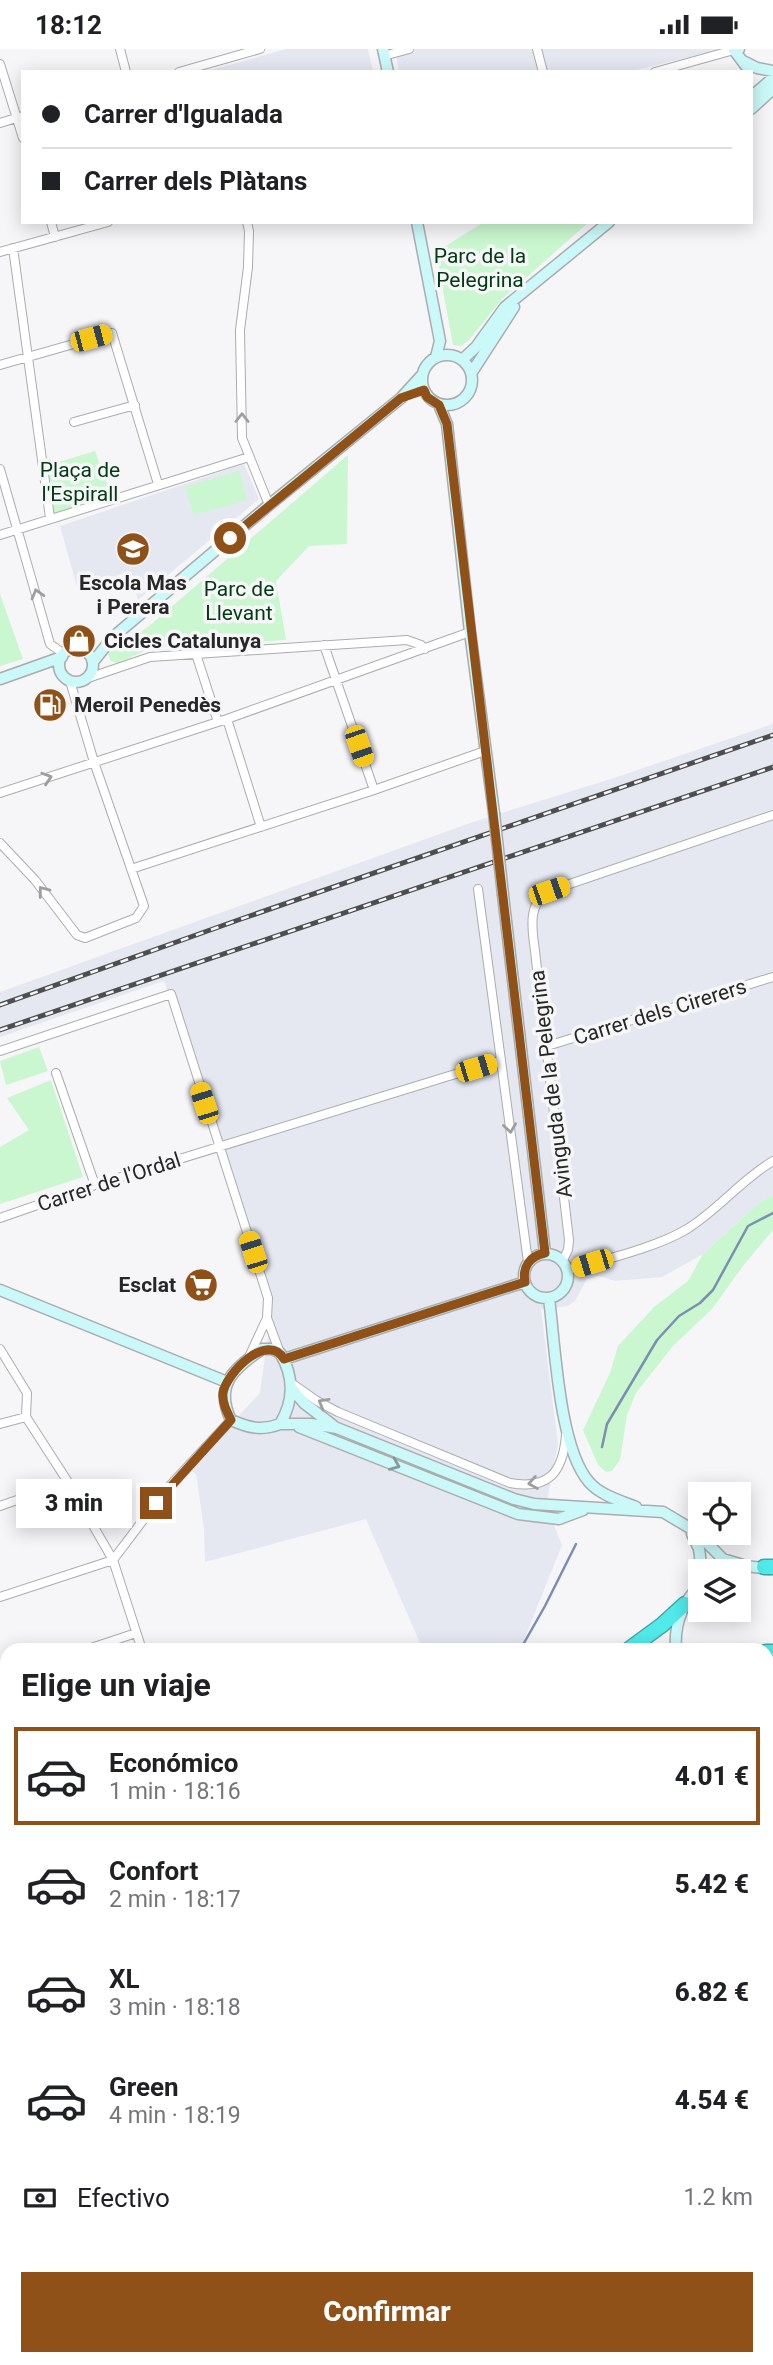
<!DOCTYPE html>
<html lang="es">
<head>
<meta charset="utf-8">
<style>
  :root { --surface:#fff; --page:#f2f2f2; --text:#202124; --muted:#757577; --line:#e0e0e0; --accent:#905119 }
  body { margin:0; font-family:Roboto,sans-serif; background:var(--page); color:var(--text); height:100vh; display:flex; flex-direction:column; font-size:26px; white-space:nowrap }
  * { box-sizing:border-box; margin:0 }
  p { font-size:23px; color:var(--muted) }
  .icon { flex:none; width:38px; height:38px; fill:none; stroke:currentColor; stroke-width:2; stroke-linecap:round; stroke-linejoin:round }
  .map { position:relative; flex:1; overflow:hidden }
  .panel { position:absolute; left:0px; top:1594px; width:774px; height:723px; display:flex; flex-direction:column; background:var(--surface); border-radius:21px 21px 0 0; box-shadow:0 4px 18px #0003 }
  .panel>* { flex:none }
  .hud { position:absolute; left:21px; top:21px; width:732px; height:154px; border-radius:0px; box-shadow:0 4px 18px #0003; display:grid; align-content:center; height:154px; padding:0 21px; background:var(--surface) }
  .fabs { position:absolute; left:688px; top:1433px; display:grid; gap:14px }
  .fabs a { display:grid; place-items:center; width:63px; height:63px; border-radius:0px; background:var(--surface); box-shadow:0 4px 18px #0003; font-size:35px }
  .end { position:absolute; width:32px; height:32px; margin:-16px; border:9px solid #905119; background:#fff; box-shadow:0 0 0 4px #fff }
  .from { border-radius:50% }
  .bubble { position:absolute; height:49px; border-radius:0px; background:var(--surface); box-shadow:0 4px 18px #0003; font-size:23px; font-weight:800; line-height:49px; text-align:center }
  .car { position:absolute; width:21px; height:42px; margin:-21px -10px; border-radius:9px; box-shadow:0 0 5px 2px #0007; background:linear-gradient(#f5c518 24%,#345 0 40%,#f5c518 0 76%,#345 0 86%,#f5c518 0) }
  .hud b { display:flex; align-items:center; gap:24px; height:66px; font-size:26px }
  .hud b+b { border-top:2px solid var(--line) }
  .hud i { width:18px; height:18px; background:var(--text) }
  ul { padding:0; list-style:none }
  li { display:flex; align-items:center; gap:21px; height:98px; margin:0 14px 10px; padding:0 7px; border:4px solid transparent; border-radius:0px }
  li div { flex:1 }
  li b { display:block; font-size:26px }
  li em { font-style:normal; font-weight:800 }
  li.active { border-color:var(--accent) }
  li>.icon { width:63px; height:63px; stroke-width:1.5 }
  h2 { padding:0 21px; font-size:32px; line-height:84px }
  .pay { display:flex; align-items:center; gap:18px; height:77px; padding:0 21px; font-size:26px }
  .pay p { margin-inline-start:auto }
  .primary-button { display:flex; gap:14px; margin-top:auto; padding:14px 21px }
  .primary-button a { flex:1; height:80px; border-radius:0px; background:var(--accent); color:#fff; font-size:28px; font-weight:800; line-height:80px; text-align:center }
  .status { display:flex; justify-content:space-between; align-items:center; height:49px; padding:0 35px; background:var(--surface); direction:ltr }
  .status svg { height:19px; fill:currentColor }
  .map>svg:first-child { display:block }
  .built { fill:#e5e8f1 }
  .green { fill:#caf7cf }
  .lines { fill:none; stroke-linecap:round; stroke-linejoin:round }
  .stream { stroke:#7c8eb1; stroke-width:2.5 }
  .street-casing { stroke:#abacae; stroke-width:10 }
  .secondary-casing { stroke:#abacae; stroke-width:13 }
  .primary-casing { stroke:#42a6a6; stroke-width:15 }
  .highway-casing { stroke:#42a6a6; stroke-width:17 }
  .street { stroke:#fff; stroke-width:8 }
  .secondary { stroke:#cbf9f9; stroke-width:10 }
  .primary { stroke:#97f2f2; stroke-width:12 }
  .highway { stroke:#51eaea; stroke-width:14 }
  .rail-casing { stroke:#4e4e4f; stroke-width:5 }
  .rail { stroke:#f6f6f9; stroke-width:2.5; stroke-dasharray:8; stroke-linecap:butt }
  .secondary-bridge-casing { stroke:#abacae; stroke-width:13; stroke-linecap:butt }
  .secondary-bridge { stroke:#cbf9f9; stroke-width:10 }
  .oneway { stroke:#9e9e9e }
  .oneway2 { stroke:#819a9b }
  .route { stroke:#905119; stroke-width:9 }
  .labels { text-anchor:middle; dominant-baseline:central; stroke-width:7; stroke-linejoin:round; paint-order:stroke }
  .park-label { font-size:21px; fill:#023a13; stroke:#f6f6f9 }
  .poi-label { font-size:21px; font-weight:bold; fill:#272728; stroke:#f6f6f9; text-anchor:start }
  .street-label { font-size:21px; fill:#272728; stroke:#f6f6f9 }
</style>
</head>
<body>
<div class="status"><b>18:12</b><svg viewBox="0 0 49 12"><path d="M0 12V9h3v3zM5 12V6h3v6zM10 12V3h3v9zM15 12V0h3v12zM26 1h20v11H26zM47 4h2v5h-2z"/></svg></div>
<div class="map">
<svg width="773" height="2316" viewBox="0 0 773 2316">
  <rect width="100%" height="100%" fill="#f6f6f9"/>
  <path class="built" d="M286,0h82l5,23h-169z
    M395,0h328l-95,23h-229z
    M244,415l15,35 -121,101 -9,-28 -52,15 -17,-61z
    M773,675v471l-14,8 -56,51 -41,23 -47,4 -16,-5 -12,3 -12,22 -7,5 -27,3 17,135 -12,62 16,39 -42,105h-97l-57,-131 -161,43 -1,-33 -8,-55 -7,-5 71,-76 11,-79 -107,-333 -164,56v-45l473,-170 141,-44z"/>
  <path class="green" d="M484,173h105l-87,77 -33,41 -8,6 -8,-1 -17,-93z
    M95,402l18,48 -63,19 -8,-51z
    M348,406l-1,89 -38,2 -33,35 10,59 -135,8 -33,15 -7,-2 -3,-7 14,-16 2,5 24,-16z
    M239,422l8,29 -53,15 -9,-28z
    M0,545l23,65 -23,7z
    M39,998l9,24 -42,14 -6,-24z
    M51,1031l32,97 -83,27v-57l29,-17 -22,-32z
    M773,1146v35l-30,36 -31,43 -39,37 -37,47 -9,22 -7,45 -8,11 -6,1 -8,-7 -15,-35 27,-57 8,-27 36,-39 34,-26 15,-27 56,-51z"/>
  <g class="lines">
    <path class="stream" d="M602,1398l5,-23 50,-84 22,-24 21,-13 13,-13 35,-64 25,-13
      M520,1601l25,-44 31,-62
      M0,2201l7,-11"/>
    <g class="street-casing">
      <path id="street" d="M120,0l6,23
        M537,0l6,23
        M384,7l25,-7
        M0,15l23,74
        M179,23l81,-23
        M655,23l79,-22
        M0,74l23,-7
        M51,173l4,15
        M247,173l2,9 -1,36 -8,63 2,108 27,67
        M13,199l37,270
        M0,203l108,-30
        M0,316l112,-32 46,151
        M74,373l61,-17
        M0,420l50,175 14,10
        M0,486l249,-78
        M324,596l50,145
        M196,605l22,68
        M88,629l62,-21 257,-17 14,5 4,4
        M227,670l34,108
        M0,744l227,-74 243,-87
        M0,794l35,37 42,55 8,3 51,-20 8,-12 -50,-144 -24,-81
        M131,820l243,-79 111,-39
        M478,840l50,373
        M547,997l226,-69
        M0,1002l171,-57 97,304 -1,20 -19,41
        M56,1024l39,112
        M0,1169l95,-33 406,-125
        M563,1211l5,-10 1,-10 -33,-280c-2,-24 -12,-55 13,-69l224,-76
        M568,1221c35,-10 90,-23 119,-41 31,-19 54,-49 86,-68
        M267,1269l13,35
        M0,1300l27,44 -1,24 42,65 45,78 29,90
        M290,1333l27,19 21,11 172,71c39,7 53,-11 56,-48
        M0,1375l26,-7
        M0,1457l68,-24
        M0,1548l113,-37 52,-69 66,-71
        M85,1601l51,-17
        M0,1630l7,-3
        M0,1703l7,-2
        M0,1733l7,20"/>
    </g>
    <g class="secondary-casing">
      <path id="secondary" d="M383,0l5,23
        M739,0l-5,1 12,16
        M743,12l14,7 16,3
        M751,48l22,-19
        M751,60l22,-20
        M417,173l23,119 -4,16
        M422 331a25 25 0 1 1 50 0a25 25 0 1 1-50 0Z
        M462,311l14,-13 29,-40 104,-85
        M472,323l42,-65
        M439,356l8,19 23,208 24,181
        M59 616a17 17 0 1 1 34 0a17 17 0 1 1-34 0Z
        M93,613l19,-24 157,-133 132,-107 21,-23
        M0,630l62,-22
        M503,846l42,358
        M524 1227a22 22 0 1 1 44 0a22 22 0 1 1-44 0Z
        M0,1241l227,92
        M549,1249c6,47 10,150 40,184 11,13 32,19 47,25
        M262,1300h10l8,4c14,23 14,48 0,71 -19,7 -31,4 -49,-4 -17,-35 3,-52 31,-71z
        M284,1310l241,-77
        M291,1339l13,15 31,24
        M280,1375h31l26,4 177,71 20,5 129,8 32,19 28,28 23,7
        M299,1378l219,87 41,5 24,-9
        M692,1485l7,15 3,22
        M722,1522l24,-5 24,3
        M676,1601c-2,-25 6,-47 24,-65
        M766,1666l7,-1"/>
    </g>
    <g class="primary-casing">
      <path id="primary" d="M766,1691h7"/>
    </g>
    <g class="highway-casing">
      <path id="highway" d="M764,1518h9
        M628,1601l34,-25 23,-21
        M766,1603h7
        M0,1885l7,-3
        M766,1991l7,-8
        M766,2034l7,-9
        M766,2303l7,-3
        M522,2316l5,-6
        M555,2316l5,-6
        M723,2316l11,-6
        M743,2316l10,-6"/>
    </g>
    <use href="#street" class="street"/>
    <use href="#secondary" class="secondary"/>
    <use href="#primary" class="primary"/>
    <use href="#highway" class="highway"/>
    <g class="rail-casing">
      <path id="rail" d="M0,956l241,-86 532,-184
        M0,981l773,-263"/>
    </g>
    <use href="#rail" class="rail"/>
    <g class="secondary-bridge-casing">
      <path id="secondary-bridge" d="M494,764l9,82"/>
    </g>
    <use href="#secondary-bridge" class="secondary-bridge"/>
  </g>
  <defs><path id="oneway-chevron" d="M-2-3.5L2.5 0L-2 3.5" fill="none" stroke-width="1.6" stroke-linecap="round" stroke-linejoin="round" transform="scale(1.75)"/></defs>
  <g class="oneway">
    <use href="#oneway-chevron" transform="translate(242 369) rotate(-90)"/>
    <use href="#oneway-chevron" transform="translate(37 545) rotate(-106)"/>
    <use href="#oneway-chevron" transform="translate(47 729) rotate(-18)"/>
    <use href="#oneway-chevron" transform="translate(43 842) rotate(-127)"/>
    <use href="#oneway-chevron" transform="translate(510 1079) rotate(82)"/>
    <use href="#oneway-chevron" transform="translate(323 1354) rotate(-150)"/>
    <use href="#oneway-chevron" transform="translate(533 1434) rotate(170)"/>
  </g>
  <use class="oneway2" href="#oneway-chevron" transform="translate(395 1416) rotate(22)"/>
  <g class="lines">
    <path class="route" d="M156,1454l75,-83c-4,-8 -9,-17 -8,-27 3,-20 45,-62 61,-34l241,-77c-3,-15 5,-26 20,-29l-98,-829 -8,-19 -12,-8 -3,-7 -23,8 -171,140"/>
  </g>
  <defs>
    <g id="school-disc" transform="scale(1.75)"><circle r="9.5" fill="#905119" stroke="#f6f6f9"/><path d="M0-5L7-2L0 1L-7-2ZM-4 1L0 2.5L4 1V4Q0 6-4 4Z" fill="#fff"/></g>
    <g id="shop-disc" transform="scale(1.75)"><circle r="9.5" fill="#905119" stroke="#f6f6f9"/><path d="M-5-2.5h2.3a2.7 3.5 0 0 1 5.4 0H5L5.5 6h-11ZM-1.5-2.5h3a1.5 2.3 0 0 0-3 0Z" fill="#fff"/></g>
    <g id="fuel-disc" transform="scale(1.75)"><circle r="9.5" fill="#905119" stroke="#f6f6f9"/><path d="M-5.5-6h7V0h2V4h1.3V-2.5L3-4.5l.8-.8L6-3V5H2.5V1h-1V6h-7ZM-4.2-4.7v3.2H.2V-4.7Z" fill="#fff"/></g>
    <g id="supermarket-disc" transform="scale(1.75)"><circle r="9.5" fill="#905119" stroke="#f6f6f9"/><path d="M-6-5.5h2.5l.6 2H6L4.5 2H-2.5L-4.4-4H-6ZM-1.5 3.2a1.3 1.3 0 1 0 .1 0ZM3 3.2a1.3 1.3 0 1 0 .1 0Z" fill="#fff"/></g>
  </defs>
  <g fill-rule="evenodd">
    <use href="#school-disc" x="133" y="500"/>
    <use href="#shop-disc" x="79" y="592"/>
    <use href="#fuel-disc" x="50" y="656"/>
    <use href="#supermarket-disc" x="201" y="1236"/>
  </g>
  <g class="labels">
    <g class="park-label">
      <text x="480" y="207">Parc de la<tspan x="480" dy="24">Pelegrina</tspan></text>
      <text x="80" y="421">Plaça de<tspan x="80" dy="24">l'Espirall</tspan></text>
      <text x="239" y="540">Parc de<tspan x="239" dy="24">Llevant</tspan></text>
    </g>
    <g class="poi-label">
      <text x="133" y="534" text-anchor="middle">Escola Mas<tspan x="133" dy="24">i Perera</tspan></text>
      <text x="104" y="592">Cicles Catalunya</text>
      <text x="74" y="656">Meroil Penedès</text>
      <text x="176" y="1236" text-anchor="end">Esclat</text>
    </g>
    <g class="street-label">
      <text transform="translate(660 963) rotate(-17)">Carrer dels Cirerers</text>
      <text transform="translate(551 1035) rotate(-97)">Avinguda de la Pelegrina</text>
      <text transform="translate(109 1133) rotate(-18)">Carrer de l'Ordal</text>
    </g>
  </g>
</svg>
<div class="fabs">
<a><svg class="icon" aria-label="locate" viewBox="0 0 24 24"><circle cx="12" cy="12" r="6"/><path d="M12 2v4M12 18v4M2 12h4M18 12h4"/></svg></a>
<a><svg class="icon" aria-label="layers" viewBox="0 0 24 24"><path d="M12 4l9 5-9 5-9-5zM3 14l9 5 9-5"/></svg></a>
</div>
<i class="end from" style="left:230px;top:489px"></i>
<i class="end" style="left:156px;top:1454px"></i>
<div class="bubble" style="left:16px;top:1430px;width:116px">3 min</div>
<i class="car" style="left:91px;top:289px;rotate:75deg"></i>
<i class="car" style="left:359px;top:697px;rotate:161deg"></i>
<i class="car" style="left:549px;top:842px;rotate:71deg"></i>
<i class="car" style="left:476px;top:1019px;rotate:73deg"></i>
<i class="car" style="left:204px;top:1054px;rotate:342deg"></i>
<i class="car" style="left:253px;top:1203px;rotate:342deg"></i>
<i class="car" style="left:592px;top:1214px;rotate:253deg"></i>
<div class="hud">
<b><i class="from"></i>Carrer d'Igualada</b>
<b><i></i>Carrer dels Plàtans</b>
</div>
<section class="panel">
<h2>Elige un viaje</h2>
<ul>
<li class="active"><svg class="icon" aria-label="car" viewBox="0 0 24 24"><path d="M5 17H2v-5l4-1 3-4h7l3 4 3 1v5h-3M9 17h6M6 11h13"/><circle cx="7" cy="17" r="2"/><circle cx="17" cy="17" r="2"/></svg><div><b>Económico</b><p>1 min · 18:16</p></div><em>4.01 €</em></li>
<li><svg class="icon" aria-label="car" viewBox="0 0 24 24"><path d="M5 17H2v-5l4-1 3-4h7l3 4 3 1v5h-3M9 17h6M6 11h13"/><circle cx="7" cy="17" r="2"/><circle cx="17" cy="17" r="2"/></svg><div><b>Confort</b><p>2 min · 18:17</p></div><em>5.42 €</em></li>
<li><svg class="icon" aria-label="car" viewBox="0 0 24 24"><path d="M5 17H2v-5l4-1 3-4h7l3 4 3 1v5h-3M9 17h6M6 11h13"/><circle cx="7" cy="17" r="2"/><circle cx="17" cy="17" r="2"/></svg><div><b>XL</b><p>3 min · 18:18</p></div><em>6.82 €</em></li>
<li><svg class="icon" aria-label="car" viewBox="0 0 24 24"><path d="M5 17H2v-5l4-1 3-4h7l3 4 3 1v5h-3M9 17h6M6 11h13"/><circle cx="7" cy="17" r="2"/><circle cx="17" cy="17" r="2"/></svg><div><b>Green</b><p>4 min · 18:19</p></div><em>4.54 €</em></li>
</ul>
<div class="pay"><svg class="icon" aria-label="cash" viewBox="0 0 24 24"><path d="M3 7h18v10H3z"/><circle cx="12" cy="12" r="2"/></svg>Efectivo<p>1.2 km</p></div>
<div class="primary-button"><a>Confirmar</a></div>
</section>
</div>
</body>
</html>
